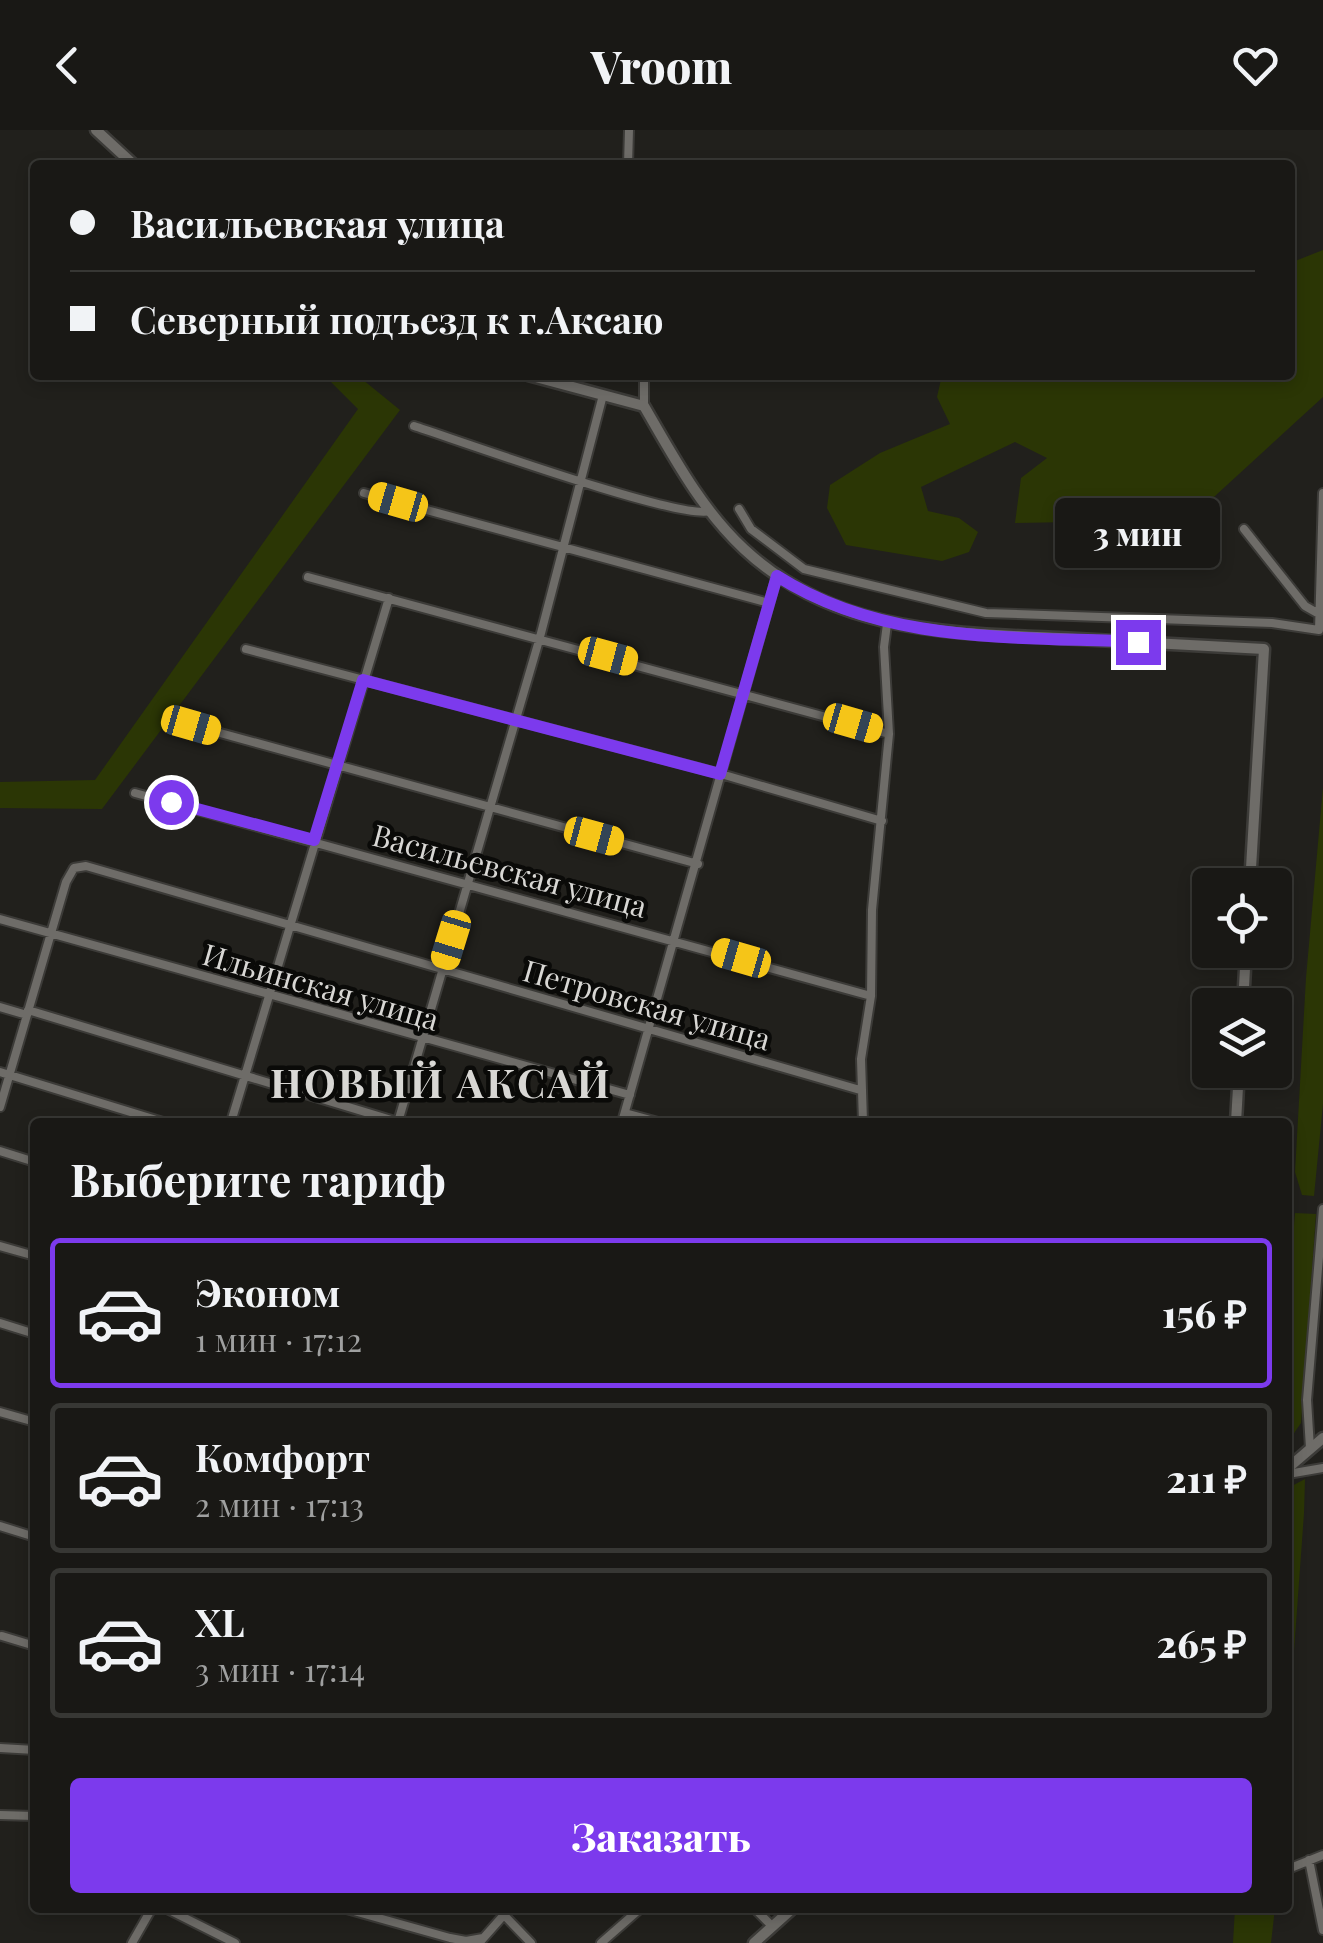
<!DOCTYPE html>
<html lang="ru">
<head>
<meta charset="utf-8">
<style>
  :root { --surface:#191815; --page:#22211e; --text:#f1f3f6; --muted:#9fa0a0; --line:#373734; --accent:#7c3aed }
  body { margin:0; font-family:"Playfair Display",serif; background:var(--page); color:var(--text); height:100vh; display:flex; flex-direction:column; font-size:38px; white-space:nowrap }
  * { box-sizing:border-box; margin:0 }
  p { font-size:32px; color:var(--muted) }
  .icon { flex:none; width:55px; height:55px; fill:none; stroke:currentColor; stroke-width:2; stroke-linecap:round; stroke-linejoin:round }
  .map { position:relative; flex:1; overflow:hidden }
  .drawer { position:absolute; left:30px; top:988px; width:1262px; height:795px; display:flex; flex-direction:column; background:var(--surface); border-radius:10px; box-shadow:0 5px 15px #0003,0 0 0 2px var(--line) }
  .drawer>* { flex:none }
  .banner { position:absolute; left:30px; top:30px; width:1265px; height:220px; border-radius:10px; box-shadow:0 5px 15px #0003,0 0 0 2px var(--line); display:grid; align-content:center; height:220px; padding:0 40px; background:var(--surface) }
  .controls { position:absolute; left:1192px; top:738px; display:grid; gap:20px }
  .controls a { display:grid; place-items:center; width:100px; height:100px; border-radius:10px; background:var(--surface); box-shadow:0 5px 15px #0003,0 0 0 2px var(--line); font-size:50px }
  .end { position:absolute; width:45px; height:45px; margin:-22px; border:12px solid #7c3aed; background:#fff; box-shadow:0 0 0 5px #fff }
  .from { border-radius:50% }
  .bubble { position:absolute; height:70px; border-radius:10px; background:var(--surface); box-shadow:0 5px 15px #0003,0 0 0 2px var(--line); font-size:32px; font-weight:800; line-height:70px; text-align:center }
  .car { position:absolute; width:30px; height:60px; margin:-30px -15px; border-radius:12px; box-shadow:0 0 8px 2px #0007; background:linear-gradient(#f5c518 24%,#345 0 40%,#f5c518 0 76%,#345 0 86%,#f5c518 0) }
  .banner b { display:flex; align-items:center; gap:35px; height:95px; font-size:38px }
  .banner b+b { border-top:2px solid var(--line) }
  .banner i { width:25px; height:25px; background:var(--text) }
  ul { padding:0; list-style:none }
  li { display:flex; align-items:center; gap:30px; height:150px; margin:0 20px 15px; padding:0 20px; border:5px solid var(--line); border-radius:10px }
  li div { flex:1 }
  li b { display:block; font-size:38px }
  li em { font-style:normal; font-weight:800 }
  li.selected { border-color:var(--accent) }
  li>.icon { width:90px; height:90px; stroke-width:1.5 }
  h2 { padding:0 40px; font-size:45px; line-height:120px }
  .cta { display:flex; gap:20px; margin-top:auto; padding:20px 40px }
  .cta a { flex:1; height:115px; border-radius:10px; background:var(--accent); color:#fff; font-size:40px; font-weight:800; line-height:115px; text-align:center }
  header { display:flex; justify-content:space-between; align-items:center; height:130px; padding:0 40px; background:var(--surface); font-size:45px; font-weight:800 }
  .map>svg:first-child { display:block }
  .green { fill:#2b3605 }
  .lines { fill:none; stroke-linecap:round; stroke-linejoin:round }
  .street-casing { stroke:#3c3b38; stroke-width:12 }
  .secondary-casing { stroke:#3c3b38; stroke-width:15 }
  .street { stroke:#6e6c68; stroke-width:8 }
  .secondary { stroke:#6e6c68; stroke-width:10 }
  .route { stroke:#7c3aed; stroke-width:12 }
  .labels { text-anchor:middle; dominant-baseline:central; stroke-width:9; stroke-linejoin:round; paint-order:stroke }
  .street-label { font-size:30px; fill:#d8d7d4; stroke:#0a0a08 }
  .district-label { font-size:40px; font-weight:bold; letter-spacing:2.5px; fill:#d8d7d4; stroke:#0a0a08 }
</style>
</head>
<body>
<header><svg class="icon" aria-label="back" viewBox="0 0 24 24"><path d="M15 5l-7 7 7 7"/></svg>Vroom<svg class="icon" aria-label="heart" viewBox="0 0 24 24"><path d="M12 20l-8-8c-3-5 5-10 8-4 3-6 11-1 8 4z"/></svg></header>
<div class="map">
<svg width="1323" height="1813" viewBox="0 0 1323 1813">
  <rect width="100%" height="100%" fill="#21201c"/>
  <path class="green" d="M1323,120v147l-120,110 -75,14 -113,2 6,-45 26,-20 -32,-16 -94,45 7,24 31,7 19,14 -9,20 -27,9 -96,-16 -19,-37 3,-23 50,-32 70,-29 -13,-27 5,-22h348v-112z
    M324,245h33l43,35 -298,399 -102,-1v-26l95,-2 263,-371z
    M1323,657v317l-9,92 -12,-1 -7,-23 11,-194z
    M1295,1083l21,1 -15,209 -13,19v-140z
    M1305,1349l-1,34 -16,221v-246z
    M1235,1778h40l-4,35h-38z"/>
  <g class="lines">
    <g class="street-casing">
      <path id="street" d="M628,35l1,-35
        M644,245v31
        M414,296c43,14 268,95 296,85
        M364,363l405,110
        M739,379l12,20 53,40 182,44 286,10 47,7
        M1244,399l61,77 14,8
        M308,447l581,157
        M1319,500l4,-137
        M246,519l475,125 161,47
        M191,595l507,139
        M135,663l736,203
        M0,789l630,176
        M0,877l27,8
        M28,880l370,112 142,-485 63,-242
        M0,942l163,50
        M0,977l66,-225 8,-14 12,-2 774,224
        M625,983l33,9
        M231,992l158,-524
        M622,992l155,-546
        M863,992l-2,-63 10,-63 1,-86 17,-176 -5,-87 3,-23
        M0,1021l35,11
        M0,1116l35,10
        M0,1193l35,11
        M0,1282l35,10
        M1310,1318l-3,-48 16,-191
        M1288,1344l35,-6
        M0,1396l35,11
        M2,1506l33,10
        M0,1618l35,2
        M0,1685l35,1
        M1309,1730l14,70
        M1288,1739l35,-14
        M165,1778l70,35
        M343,1778l107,30 16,3 17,-3
        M754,1778l18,18
        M504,1785l27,28
        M480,1812l30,-34
        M132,1813l20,-35
        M601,1813l40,-35"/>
    </g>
    <g class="secondary-casing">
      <path id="secondary" d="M96,0l38,35
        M528,245l116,31c29,50 57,103 100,143 89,83 201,84 315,89 68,4 137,7 205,11l-14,236
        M1243,875l3,-55
        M1236,992l3,-52
        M1288,1338l35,-30
        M754,1813l39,-35"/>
    </g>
    <use href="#street" class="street"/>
    <use href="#secondary" class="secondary"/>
  </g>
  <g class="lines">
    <path class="route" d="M171,672l143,38 49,-160 357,94 57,-198c108,69 238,60 361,66"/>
  </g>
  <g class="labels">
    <g class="street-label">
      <text transform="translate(510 740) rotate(15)">Васильевская улица</text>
      <text transform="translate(321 856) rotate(16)">Ильинская улица</text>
      <text transform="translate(647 874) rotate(16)">Петровская улица</text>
    </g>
    <g class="district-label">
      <text x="441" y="951">НОВЫЙ АКСАЙ</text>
    </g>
  </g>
</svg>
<div class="controls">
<a><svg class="icon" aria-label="locate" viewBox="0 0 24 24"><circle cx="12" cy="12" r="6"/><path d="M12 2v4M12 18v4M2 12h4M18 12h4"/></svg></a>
<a><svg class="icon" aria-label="layers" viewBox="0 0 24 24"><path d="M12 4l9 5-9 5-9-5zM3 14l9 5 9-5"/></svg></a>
</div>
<i class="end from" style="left:171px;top:672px"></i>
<i class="end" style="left:1138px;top:512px"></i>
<div class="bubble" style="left:1055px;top:368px;width:165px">3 мин</div>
<i class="car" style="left:398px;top:372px;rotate:286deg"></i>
<i class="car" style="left:608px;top:526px;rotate:105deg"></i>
<i class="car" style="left:853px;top:593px;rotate:106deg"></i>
<i class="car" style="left:191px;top:595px;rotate:106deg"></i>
<i class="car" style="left:594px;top:706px;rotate:105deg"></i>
<i class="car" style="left:451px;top:810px;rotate:197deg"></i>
<i class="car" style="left:741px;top:828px;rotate:286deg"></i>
<div class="banner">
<b><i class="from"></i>Васильевская улица</b>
<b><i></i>Северный подъезд к г.Аксаю</b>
</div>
<section class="drawer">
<h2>Выберите тариф</h2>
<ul>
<li class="selected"><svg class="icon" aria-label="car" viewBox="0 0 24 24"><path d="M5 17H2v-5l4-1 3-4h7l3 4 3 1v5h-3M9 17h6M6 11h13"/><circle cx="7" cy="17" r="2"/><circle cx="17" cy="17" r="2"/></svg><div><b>Эконом</b><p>1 мин · 17:12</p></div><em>156 ₽</em></li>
<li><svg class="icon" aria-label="car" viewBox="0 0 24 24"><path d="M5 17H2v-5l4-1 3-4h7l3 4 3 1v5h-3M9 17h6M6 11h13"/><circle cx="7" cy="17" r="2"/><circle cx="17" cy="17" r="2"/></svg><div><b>Комфорт</b><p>2 мин · 17:13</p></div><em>211 ₽</em></li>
<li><svg class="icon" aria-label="car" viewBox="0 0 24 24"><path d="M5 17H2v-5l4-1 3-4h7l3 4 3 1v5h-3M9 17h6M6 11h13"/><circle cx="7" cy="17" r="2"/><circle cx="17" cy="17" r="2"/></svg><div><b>XL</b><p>3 мин · 17:14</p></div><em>265 ₽</em></li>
</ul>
<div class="cta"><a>Заказать</a></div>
</section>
</div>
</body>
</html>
